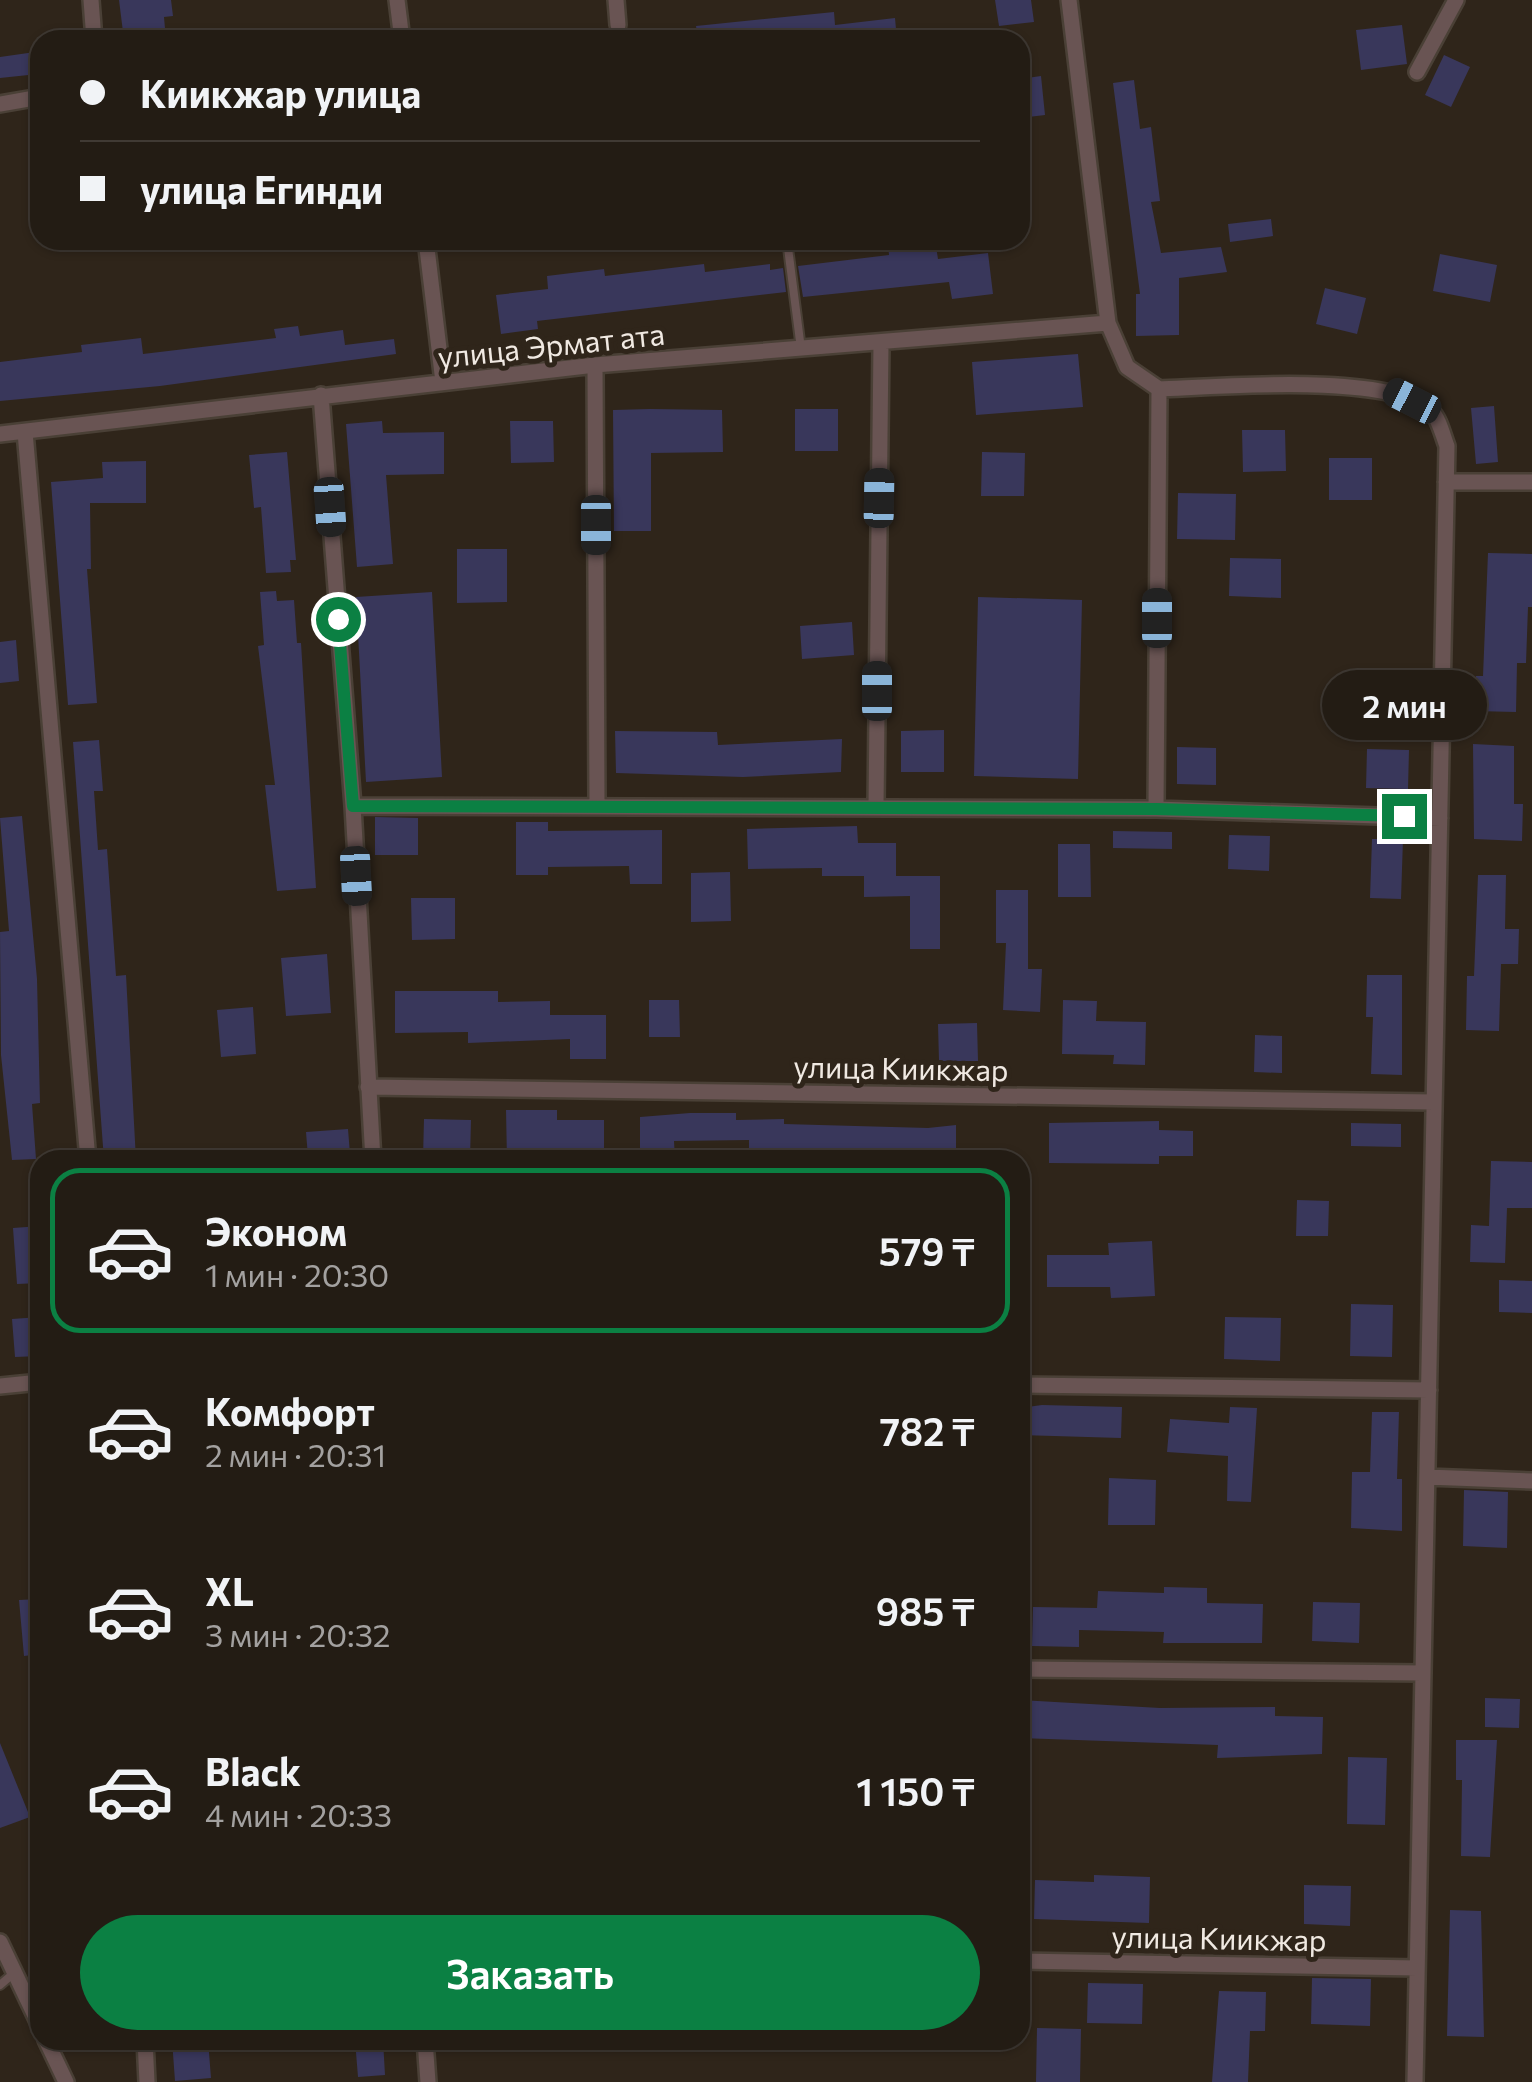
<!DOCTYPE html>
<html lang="ru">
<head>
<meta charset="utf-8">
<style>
  :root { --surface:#231c14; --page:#2f2922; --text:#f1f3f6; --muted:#a3a1a0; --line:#403a34; --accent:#0b8043 }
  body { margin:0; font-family:Commissioner,sans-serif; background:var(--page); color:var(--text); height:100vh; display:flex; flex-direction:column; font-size:38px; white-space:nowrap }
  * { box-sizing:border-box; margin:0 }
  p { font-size:32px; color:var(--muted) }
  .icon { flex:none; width:55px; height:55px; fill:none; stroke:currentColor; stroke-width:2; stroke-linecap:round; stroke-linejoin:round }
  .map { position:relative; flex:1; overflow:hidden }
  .details { position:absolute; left:30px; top:1150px; width:1000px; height:900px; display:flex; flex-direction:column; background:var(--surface); border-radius:30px; box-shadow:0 2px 8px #0004,0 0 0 2px var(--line) }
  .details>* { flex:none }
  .banner { position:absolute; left:30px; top:30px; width:1000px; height:220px; border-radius:30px; box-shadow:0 2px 8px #0004,0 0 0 2px var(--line); display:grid; align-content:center; height:220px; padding:0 50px; background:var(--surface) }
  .end { position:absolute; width:45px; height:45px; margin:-22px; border:12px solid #0b8043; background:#fff; box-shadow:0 0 0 5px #fff }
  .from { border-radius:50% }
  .bubble { position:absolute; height:70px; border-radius:35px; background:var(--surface); box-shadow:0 2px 8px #0004,0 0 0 2px var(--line); font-size:32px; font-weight:600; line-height:70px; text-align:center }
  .car { position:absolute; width:30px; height:60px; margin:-30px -15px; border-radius:12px; box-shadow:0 0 8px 2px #0007; background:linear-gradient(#222 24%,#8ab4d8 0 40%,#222 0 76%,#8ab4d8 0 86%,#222 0) }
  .banner b { display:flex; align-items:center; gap:35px; height:95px; font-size:38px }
  .banner b+b { border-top:2px solid var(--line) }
  .banner i { width:25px; height:25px; background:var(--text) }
  ul { padding:18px 0 0; list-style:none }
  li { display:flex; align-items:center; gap:30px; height:165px; margin:0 20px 15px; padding:0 30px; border:5px solid transparent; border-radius:30px }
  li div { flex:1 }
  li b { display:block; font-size:38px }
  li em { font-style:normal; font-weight:600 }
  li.on { border-color:var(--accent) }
  li>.icon { width:90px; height:90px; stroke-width:1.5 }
  .cta { display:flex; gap:20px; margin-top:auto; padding:20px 50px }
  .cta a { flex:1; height:115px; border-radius:60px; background:var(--accent); color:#fff; font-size:40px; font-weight:600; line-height:115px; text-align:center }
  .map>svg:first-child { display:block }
  .building { fill:#39375b }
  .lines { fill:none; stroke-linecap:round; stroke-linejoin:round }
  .service-casing { stroke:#4a4036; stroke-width:12 }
  .minor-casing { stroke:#4a4036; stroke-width:20 }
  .service { stroke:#695453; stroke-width:8 }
  .minor { stroke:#695453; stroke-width:15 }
  .route { stroke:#0b8043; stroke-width:12 }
  .labels { text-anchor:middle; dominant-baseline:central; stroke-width:10; stroke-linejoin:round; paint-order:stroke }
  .street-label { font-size:30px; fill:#f0e9e2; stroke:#2f251a }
</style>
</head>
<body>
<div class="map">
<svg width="1532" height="2082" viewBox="0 0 1532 2082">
  <rect width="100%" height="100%" fill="#2f251a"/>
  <path class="building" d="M119,0h52l2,16 -9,1 2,23h-42z
    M995,0h36l3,22 -35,4z
    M834,12l1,13 60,-7 2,22h-199l-2,-14z
    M1402,25l5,39 -46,6 -5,-40z
    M35,52l3,22 -38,4v-21z
    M1444,55l26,12 -19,40 -26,-12z
    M1041,76l4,39 -25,3v-39z
    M1134,80l6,49 11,-2 9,74 -9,1 10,51 60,-6 6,25 -48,6v57l-43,1v-42h4l-27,-211z
    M1271,219l2,17 -43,6 -2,-18z
    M935,240l3,19 50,-6 5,41 -41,5 -3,-17 -146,15 -5,-31 91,-11 -1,-11z
    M1440,254l57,11 -7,37 -57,-11z
    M704,264l1,8 65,-8v6l13,-2 3,24 -249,29 1,8 -37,5 -5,-39 52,-6 -1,-13 57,-7 1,7z
    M1325,288l41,10 -9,36 -41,-10z
    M298,326l2,10 43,-6 2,15 49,-6 2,15 -236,32 -160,15v-39l82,-10 -1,-7 60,-7 2,16 133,-16 -2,-9z
    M1078,354l5,53 -107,8 -4,-53z
    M1494,406l4,56 -22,2 -5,-56z
    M650,409l72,1 1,42 -72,1v78h-37l-1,-121z
    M795,409h43v42h-43z
    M382,421l1,12 61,-1v42l-58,1 7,89 -36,3 -11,-143z
    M510,421h43l1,41 -43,1z
    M1242,430h43l1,41 -43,1z
    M287,452l9,108h-6l1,12 -25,1 -5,-66 -7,1 -5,-53z
    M982,452l43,1 -1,43h-43z
    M1329,458h43v42h-43z
    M146,461v42h-56l1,66h-4l10,134 -29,2 -17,-223 52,-4 -1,-16z
    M1178,493l58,1 -1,46 -58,-1z
    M457,549h50v53l-50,1z
    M1488,553l44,1v53h-4l-2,56h-9l-1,49 -41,-1 1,-35h7z
    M1230,558l51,1v39l-52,-2z
    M276,591l1,10 17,-1 3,43h4l15,245 -39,3 -12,-106h10l-17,-139 6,-1 -4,-53z
    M432,592l10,185 -76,5 -10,-185z
    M978,597l104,3 -4,179 -104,-3z
    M852,622l2,33 -52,4 -2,-33z
    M16,640l3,41 -19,2v-41z
    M944,730v42h-43v-41z
    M615,731l102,1 1,13 124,-6 -1,33 -98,5 -127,-4z
    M99,740l4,51h-9l4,59 9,-1 9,127 10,-1 10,185h-32l-31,-418z
    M1473,744l41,2v58h9l-1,37 -48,-2z
    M1177,747l39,1v37l-39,-1z
    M1367,749l42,1 -1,39 -42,-1z
    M22,816l15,163 3,124 -8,1 4,55 -24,1 -11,-105 -1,-123 9,-1 -9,-113z
    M375,817l43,1v37h-43z
    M516,822h32v9l114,-1v54h-32l-1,-18 -81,1v8h-32z
    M857,826l1,17h38v33h44v73h-30v-53l-46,1v-21h-42v-8l-74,1 -1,-40z
    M1113,831l59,1v17l-59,-1z
    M1229,835l41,1 -1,35 -41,-2z
    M1372,839h31l-2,60 -31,-1z
    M1058,844h32l1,53h-33z
    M730,872l1,49 -40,1v-49z
    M1478,875h28l-1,54h14l-1,35h-17l-2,67 -33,-1 1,-54h7z
    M996,890h32v79h14l-2,43 -37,-2 3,-67h-10z
    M411,898h44v41l-43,1z
    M327,954l4,59 -45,3 -5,-58z
    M1367,975h35v100l-31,-1 2,-57h-7z
    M395,991h103v11l52,-1v14h56v44h-36v-20l-102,4v-11l-73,1z
    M649,1000h30l1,37h-31z
    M1063,1000l34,1 -1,20 50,1 -1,43 -32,-1 1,-9 -52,-1z
    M253,1007l3,47 -35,3 -4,-47z
    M977,1023l1,38h-39l-1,-37z
    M1255,1035l27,1v37l-28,-1z
    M506,1110h51v10h47v33h-47v7h-50z
    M690,1113h46v7l48,-1v5l144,4 28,-3v34l-207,-1v-18l-75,1 1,19h-35v-43z
    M424,1119l47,1 -1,39 -47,-1z
    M1159,1121v9l34,1v25h-34v8l-110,-1v-40z
    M1351,1123l50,1v23l-50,-1z
    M348,1129l2,25 -42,3 -2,-25z
    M1491,1161l41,1v46h-25l-2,55 -35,-1 1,-37 18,1z
    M1297,1200l32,1 -1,35h-32z
    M40,1226v57l-23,1 -4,-56z
    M1152,1241l3,55 -44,2 -1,-11h-63v-32h62l-1,-12z
    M1499,1280l33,1v32l-33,-1z
    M1351,1304l42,1 -1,52 -42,-1z
    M40,1317v39l-25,1 -3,-38z
    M1225,1317l56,1 -1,43 -56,-2z
    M1042,1405l80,2 -1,31 -101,-3v-27z
    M1230,1407l27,1 -6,94 -24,-1 1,-45 -61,-4 3,-33 59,4z
    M1372,1412h27l-2,67h5v52l-51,-3 1,-56h18z
    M1109,1478l47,2 -1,45h-47z
    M1464,1490l44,2 -1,56 -44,-2z
    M1164,1587l43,1v15l56,1 -1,39h-99l1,-11 -85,-2v17l-47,-1 1,-39 64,1 1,-17 66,2z
    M40,1599v55l-16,2 -5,-56z
    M1313,1602l47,1 -1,40 -47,-2z
    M1485,1698l35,1 -1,29 -34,-1z
    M1020,1700l140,8 115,-1v9l48,1 -1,37 -105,4 1,-13 -198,-7z
    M1456,1740h41l-7,117 -29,-1 1,-76h-6z
    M0,1743l30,74 -30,11z
    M1348,1757l39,1 -2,67 -38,-1z
    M1094,1875l56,2 -1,46 -115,-4 1,-39 59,2z
    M1304,1885l47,1 -1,40 -46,-2z
    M1450,1910l31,1 3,126 -37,-1z
    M1312,1978l59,1 -1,47 -59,-2z
    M1088,1983l55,1 -1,40 -55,-1z
    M1219,1991l47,1 -1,39h-15l-2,51h-36z
    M1037,2028l44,1 -1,53h-44z
    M172,2040h36l3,38 -36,3z
    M355,2040h28l2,35 -27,2z"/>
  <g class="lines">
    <g class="service-casing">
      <path id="service" d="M787,240l14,109
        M0,1985l14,-12"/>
    </g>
    <g class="minor-casing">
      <path id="minor" d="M91,0l3,40
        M397,0l5,40
        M616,0l2,25
        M1069,0l39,323 19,44 32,22 -3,420
        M1417,72l39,-72
        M0,104l40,-7
        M426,240l17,142
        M595,365l2,439
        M1159,389c57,-2 233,-17 272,22 8,7 12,25 16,35l-32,1636
        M321,395l32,411 20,354
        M25,432l63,728
        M0,434l595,-69 513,-42
        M1446,482h86
        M353,806l803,3 284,9
        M876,807l5,-464
        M368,1087l1066,15
        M1020,1385l409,5
        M0,1386l40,-4
        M1427,1477l105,4
        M1020,1669l403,4
        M0,1942l40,84
        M1020,1961l397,7
        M46,2040l20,42
        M145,2040l2,42
        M425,2040l3,42"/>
    </g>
    <use href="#service" class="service"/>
    <use href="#minor" class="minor"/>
  </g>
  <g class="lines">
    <path class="route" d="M338,619l15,187 803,3 248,7"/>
  </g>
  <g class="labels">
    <g class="street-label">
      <text transform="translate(551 344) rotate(-6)">улица Эрмат ата</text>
      <text transform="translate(901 1067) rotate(1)">улица Киикжар</text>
      <text transform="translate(1219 1937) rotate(1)">улица Киикжар</text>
    </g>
  </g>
</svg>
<i class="end from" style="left:338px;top:619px"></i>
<i class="end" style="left:1404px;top:816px"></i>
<div class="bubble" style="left:1322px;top:670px;width:165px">2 мин</div>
<i class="car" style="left:1412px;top:401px;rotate:297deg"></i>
<i class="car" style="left:879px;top:498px;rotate:1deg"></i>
<i class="car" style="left:330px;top:507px;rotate:176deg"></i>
<i class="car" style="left:596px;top:525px;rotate:180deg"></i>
<i class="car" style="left:1157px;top:618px;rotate:0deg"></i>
<i class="car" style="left:877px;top:691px;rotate:0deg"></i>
<i class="car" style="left:356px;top:876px;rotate:177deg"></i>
<div class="banner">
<b><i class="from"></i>Киикжар улица</b>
<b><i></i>улица Егинди</b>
</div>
<section class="details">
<ul>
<li class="on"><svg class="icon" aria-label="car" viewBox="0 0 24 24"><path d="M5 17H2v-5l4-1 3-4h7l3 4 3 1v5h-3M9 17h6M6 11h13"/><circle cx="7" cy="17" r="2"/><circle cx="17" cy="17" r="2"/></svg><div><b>Эконом</b><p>1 мин · 20:30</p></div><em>579 ₸</em></li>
<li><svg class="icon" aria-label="car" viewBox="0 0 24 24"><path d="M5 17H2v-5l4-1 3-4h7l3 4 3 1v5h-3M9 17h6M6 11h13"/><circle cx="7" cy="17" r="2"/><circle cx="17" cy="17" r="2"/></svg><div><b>Комфорт</b><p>2 мин · 20:31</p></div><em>782 ₸</em></li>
<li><svg class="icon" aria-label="car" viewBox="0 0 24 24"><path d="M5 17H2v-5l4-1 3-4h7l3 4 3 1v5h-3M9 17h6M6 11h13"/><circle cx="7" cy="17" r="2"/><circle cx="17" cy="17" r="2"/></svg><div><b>XL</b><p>3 мин · 20:32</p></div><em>985 ₸</em></li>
<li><svg class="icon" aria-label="car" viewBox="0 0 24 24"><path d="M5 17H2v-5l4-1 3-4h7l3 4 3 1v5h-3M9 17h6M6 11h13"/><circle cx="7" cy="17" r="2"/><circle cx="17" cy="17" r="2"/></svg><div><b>Black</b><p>4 мин · 20:33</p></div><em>1 150 ₸</em></li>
</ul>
<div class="cta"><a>Заказать</a></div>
</section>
</div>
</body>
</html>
